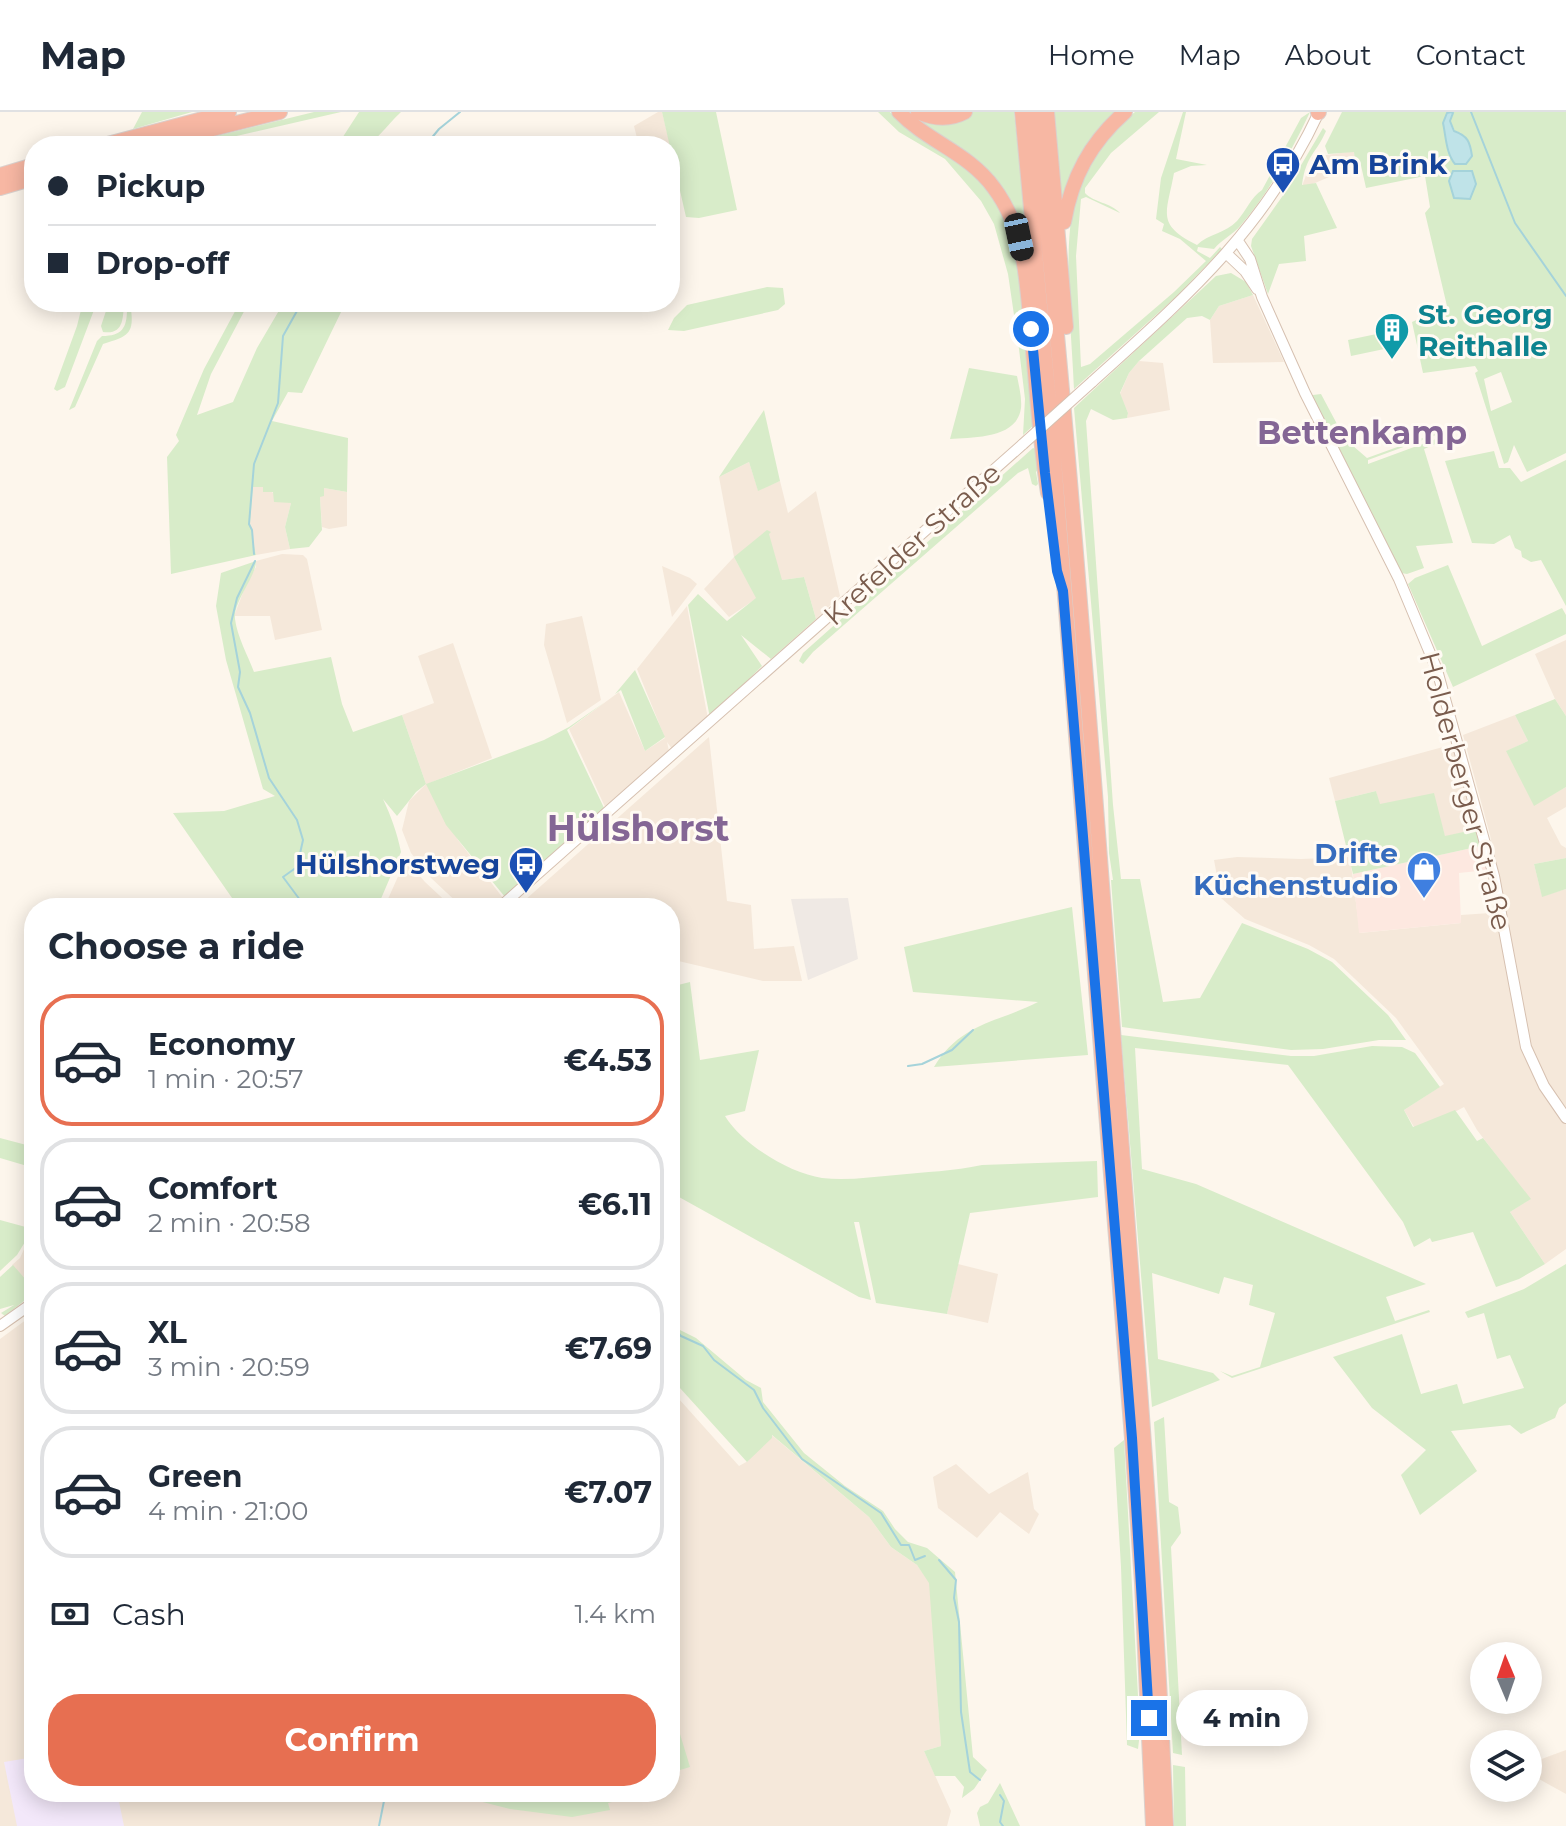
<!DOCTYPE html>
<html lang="en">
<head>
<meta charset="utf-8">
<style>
  :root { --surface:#fff; --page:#f2f2f3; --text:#1f2937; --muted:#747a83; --line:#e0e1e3; --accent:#e76f51 }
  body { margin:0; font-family:Montserrat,sans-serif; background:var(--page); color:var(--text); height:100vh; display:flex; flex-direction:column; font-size:30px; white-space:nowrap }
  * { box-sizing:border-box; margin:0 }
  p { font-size:26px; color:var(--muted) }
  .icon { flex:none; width:44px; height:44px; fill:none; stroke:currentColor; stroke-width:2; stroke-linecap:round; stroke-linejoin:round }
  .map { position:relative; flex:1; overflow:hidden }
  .details { position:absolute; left:24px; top:786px; width:656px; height:904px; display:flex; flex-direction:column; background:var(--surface); border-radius:32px; box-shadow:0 4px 20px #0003 }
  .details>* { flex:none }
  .guide { position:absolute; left:24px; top:24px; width:656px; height:176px; border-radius:32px; box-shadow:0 4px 20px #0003; display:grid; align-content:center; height:176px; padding:0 24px; background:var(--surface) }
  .needle { width:52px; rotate:358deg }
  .controls { position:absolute; left:1470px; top:1530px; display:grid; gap:16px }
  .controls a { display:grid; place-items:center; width:72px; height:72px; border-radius:50%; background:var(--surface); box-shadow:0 4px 20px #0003; font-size:40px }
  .end { position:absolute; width:36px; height:36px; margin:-18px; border:10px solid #1a73e8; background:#fff; box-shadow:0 0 0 4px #fff }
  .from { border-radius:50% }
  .bubble { position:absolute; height:56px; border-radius:28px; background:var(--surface); box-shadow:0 4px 20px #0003; font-size:26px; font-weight:700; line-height:56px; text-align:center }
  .car { position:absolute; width:24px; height:48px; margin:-24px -12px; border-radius:10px; box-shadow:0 0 6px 2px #0007; background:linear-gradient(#222 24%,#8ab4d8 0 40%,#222 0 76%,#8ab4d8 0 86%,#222 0) }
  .guide b { display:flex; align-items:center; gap:28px; height:76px; font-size:30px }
  .guide b+b { border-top:2px solid var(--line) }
  .guide i { width:20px; height:20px; background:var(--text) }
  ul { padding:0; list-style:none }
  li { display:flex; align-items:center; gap:24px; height:132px; margin:0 16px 12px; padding:0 8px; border:4px solid var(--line); border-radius:32px }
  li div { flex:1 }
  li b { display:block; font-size:30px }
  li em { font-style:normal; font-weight:700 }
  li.selected { border-color:var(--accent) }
  li>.icon { width:72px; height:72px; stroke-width:1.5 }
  h2 { padding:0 24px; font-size:36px; line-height:96px }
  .pay { display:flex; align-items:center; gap:20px; height:88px; padding:0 24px; font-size:30px }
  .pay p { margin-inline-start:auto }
  .cta { display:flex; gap:16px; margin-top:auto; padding:16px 24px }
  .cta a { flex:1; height:92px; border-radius:32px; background:var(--accent); color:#fff; font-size:32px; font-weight:700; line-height:92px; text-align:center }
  header { display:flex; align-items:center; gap:48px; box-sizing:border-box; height:112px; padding:0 40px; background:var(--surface); border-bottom:2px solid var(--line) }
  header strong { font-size:38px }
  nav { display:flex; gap:44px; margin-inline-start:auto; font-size:28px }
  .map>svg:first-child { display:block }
  .residential { fill:#f5e8da }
  .commercial { fill:#fde8e0 }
  .industrial { fill:#efe9e4 }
  .education { fill:#f3e8fa }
  .green { fill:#d8ecc9; fill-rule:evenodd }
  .water { fill:#bfe3e8; stroke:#a5d3da; stroke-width:2 }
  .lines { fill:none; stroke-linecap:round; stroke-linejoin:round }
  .stream { stroke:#a5d3da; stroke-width:2 }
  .secondary-casing { stroke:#d6c0b0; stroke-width:12 }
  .motorway-casing { stroke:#dad1cd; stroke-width:16 }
  .secondary { stroke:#fff; stroke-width:10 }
  .motorway { stroke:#f7b7a3; stroke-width:14 }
  .secondary-bridge-casing { stroke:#d6c0b0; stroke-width:12; stroke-linecap:butt }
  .secondary-bridge { stroke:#fff; stroke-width:10 }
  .route { stroke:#1a73e8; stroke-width:10 }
  .labels { text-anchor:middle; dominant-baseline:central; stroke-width:6; stroke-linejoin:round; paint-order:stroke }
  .transit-label { font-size:28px; font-weight:bold; fill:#164399; stroke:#fffaf3; text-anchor:start }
  .culture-label { font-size:28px; font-weight:bold; fill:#0d838f; stroke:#fffaf3; text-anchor:start }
  .street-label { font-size:28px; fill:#7a5c4d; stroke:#fffaf3 }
  .shop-label { font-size:28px; font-weight:bold; fill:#366cbe; stroke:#fffaf3; text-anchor:end }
  .quarter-label { font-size:32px; font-weight:bold; fill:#846695; stroke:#fffaf3 }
  .district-label { font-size:36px; font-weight:bold; fill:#846695; stroke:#fffaf3 }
</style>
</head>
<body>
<header>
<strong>Map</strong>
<nav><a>Home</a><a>Map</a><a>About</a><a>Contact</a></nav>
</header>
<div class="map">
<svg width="1566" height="1714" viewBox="0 0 1566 1714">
  <rect width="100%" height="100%" fill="#fdf6ec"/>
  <path class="residential" d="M658,0h4l15,60 -7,2v-28h-31l-5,-20z
    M1354,39l1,15 -47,20h-6l11,-29z
    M1253,183l31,67 -71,1 -3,-43 9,-14z
    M1139,249l24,2 7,47 -43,8 1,-5 -8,-19 9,-21z
    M749,350l9,28 22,-9 8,32 28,-22 24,105 -24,23 -12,-42 -22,3 -48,-23 23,41 -28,19 -25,-28 30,-32 -15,-80z
    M253,375h10l28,16 -6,24 5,22 -34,6 -6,-31z
    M324,376l23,4v34l-18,3 -7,-2 -2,-30z
    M282,442l21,1 4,4 15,71 -47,10 -5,-24h-36l13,-34 9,-15v-6z
    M662,454l28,12 7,6 -25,33z
    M687,494l21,113 -36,30 -5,-7 2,9 -63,58 -37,-80 50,-37 26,59 20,-13 -28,-69z
    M582,504l19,84 -34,23 -23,-78 2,-21z
    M1566,528v76l-11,-17 -20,-45z
    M453,531l39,115 -65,26 31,56 45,58 -11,10h-29l-33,-31 -19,-24 -9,-23 7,-29 17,-17 -24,-69 32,-12 -16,-47z
    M1515,603l13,26 -21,10 27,54 32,-18v20l-19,11 14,27 5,3v10l-32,6 8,32 24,-7v360l-21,15 -35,-52 20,-13 -53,-69 -13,-23 -47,25 -13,-22 40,-26 -48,-66 -62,-59 -25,-14 -64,-26 -24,-21 -7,-38 23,-3 64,2 49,-2 10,76 101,-10v-8l44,-3 -15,-77 -27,-100z
    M709,625l18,164 24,4 3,44 40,-3 8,35h-39l-93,-22v-51h-154z
    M1454,632l23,85 -32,8 -12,-43 -54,11 -3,-14 -41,10 -6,-23z
    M407,749l18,21 28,26h-69l20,-45z
    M34,1115v62l-22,-24 8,-7z
    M958,1152l40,10 -10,49 -41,-9z
    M34,1202v478h636v-403l69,77 9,-5 20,-29 101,85 22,30 26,18 13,18 11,163 -17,5 27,60 -4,15h-947v-487z
    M956,1352l33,30 39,-22 6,37 5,5 -10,20 -29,-22 -23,26 -39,-30 -5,-31z
    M1566,1638v44l-38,-21v-9z"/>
  <path class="commercial" d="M1481,734l6,24 -28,3 2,50 -102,10 -6,-59z"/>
  <path class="industrial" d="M848,786l10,61 -50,21 -17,-81z"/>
  <path class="education" d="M34,1645v35h83l7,34h-107l-13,-64z"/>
  <path class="green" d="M142,0h50l-59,17z
    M314,0h27l-148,34h-17z
    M359,0h42c-28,27 -21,34 -64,34z
    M662,0h54l21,98 -38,8 -13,-1z
    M878,0h12c28,30 69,43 96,75 43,49 43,172 50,236l-13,12 2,-36 -6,-50 -11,-75 -14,-50 -13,-23 -36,-42 -46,-27z
    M902,0h112l16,145h-2l-3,-19h-3l-16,-37z
    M1053,0h68l-58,95z
    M1135,0h24l-48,41 -26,35v5c9,10 25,9 35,20l-34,-16 -5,2 -5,57 5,111 9,-3 84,-72 32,-31 -26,-22 -18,-8 2,-7 -8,-5 5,-41 22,-66h3l-10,47 31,6 -16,1 -17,7c-7,40 -19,51 23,72 11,-11 29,-12 40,-24 9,-10 14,-24 25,-31l39,-72 9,-6c-19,40 -40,79 -69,113 -8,10 -19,14 -27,24l-16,-2 -1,4 13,7 10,-11 2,2 -45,47 -103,93c-2,-57 -14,-153 5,-204 10,-29 33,-55 56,-73z
    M1342,0h109l-4,2 -2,18 3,5 -1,13 14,-17 -6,-2 -5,-10 2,-9h114v341l-39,19 -13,-27 -6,17 -4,2 -29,-91 3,-2 -3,-5 -52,7 -11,-51 35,-16 -22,-93 5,-6 -5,-31 -59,12 -6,-27 -5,1 -1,-10 -26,2 -3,-8zM1501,260l11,30 -21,9 -7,-32z
    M1323,16l3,3c-10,23 -20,24 -24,54l14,-2 21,45 -33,8 2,25 -27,3 -11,30 -17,-48 1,-7 32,-45z
    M1231,161l15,9 7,13 -34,11 -9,14 -8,-4 -15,2 -48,43 -10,12 -9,20 8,20 -1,5 -14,2 -22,-11 -5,12 27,384 8,74h19l23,123 37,-4 42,-75 66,26 24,13 56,53 18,25h-27l-56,9 -32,1 -169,-23 -11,-147h2l-4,-27 -1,-56 -34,-389 142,-132z
    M767,175l16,1 2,16 -7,6 -94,21 -16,-1 6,-12 13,-13z
    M83,190h14l-32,85 -8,4 -3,-2 23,-63z
    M109,190h15c-1,16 0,33 -21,30l-2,-6z
    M240,190h9l-38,72 -14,41 36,-13 24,-54 27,-46h40l18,8 -40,83 -14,-1 -16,29 76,17 -1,54 -23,-4v8l-4,1 2,33 -13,17 -19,2 -5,-22 6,-24 -17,-1 -1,-10h-10v-5h-10l-3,37 6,31 -85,19 -4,-117 12,-16 -3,-6 28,-66z
    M127,197l4,1c4,27 -8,27 -28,34l-28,63 -6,3 28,-69 5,-5c20,0 25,-8 25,-27z
    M1386,220l3,16 -38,8 -3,-16z
    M969,256l48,8c2,10 5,22 4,32 -4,31 -48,29 -71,31z
    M1321,282l24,45 22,19 72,-26v2l-71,26v4l76,-28 -2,5 -18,8 29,94 -37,3 8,22 -17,6 -6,-1 -88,-174v-4z
    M764,298l16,71 -22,10 -9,-29 -30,15z
    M1033,336l5,2 1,18 -3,4 2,12 -2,2 -4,-2 -4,-16 -10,5 -205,179 -10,12 -4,-3 4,-8z
    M1494,339l5,17h11l11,14 45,-22v146l-25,-46 -10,2 -9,-5 -1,-6 -6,-3 -5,-13 -16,9 -22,-1 -27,-82z
    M767,418l4,2 -2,2 13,46 22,-3 12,42 -45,40 -30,-24 21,31 -52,52 -22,-113 10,-11 29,27 29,-23 -22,-41z
    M256,449c0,16 -23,41 -21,58 2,17 13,37 19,53l77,-15 11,47 11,28 49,-17 24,69 118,-44 25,-13 36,-25 -38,28 38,80 -100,87 -59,-72 -20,-41 -10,8 -19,24 -14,-17c8,17 14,34 18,53l-24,56h-138l-66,-95 51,-2 51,-15 -12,-7 -37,-129 -10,-54 5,-33z
    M1448,453l34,81 80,-38 4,7v19l-113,53 -45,-103 7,-6z
    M635,558l30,67 -20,14 -24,-61 -6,4z
    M1555,587l11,17v71l-32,19 -28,-55 22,-10 -13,-26z
    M1376,679l4,13 54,-11 11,43 32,-7 4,17 -128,28 -18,-73z
    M1566,746v31l-24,8 -8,-33z
    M1072,795l16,148 -154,12c27,-44 62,-44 104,-65l-125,-10 -9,-45z
    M690,870l10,78 59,-10 -14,61 -20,5c17,28 64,57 97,62 24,3 50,-1 74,-3 29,-3 58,-4 86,-10l115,-4 1,36 -128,16 -23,101 -71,-11 -17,-81h-5l17,78 -12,-3 -189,-105v-205z
    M1121,923l170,21h23l58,-10 30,1 13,6 25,34 -36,23 9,17 42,-17 22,31 6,-3 48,61 -21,13 35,52 -26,15 -23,8 -23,-55 -41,10 -2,-4 -16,9 -11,-25 -115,-157 -153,-17 7,121 54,15 230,100 -40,13 9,24 34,-11 1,2 -198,66 -12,-7 12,5 28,-9 15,-54 -26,-8 4,-20 -29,-8 -5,17 -67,-21 6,86 55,14 7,7 -68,27z
    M0,1026l34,9v21l-34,-10z
    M0,1108l33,9 -16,26 -17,16z
    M1566,1152v139l-7,5 -4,10 -34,16 -11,-9 -59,6 26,40 -57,44 -19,-40 25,-25 -54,-42 -39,-51 69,-23 19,60 36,-10 6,20 61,-16 -14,-33 -13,4 -13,-46 -16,5 -3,-6 59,-23z
    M13,1153l21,24 -3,3 3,1 -29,23 -4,-3 13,-8 -14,4v-32z
    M670,1213l26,13 50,42 15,8 2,14 41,51 41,33 38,25 12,18 13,13 19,6 28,24 18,185 14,13 -13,19 -12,9 2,-11 -9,-11h-20l-11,-25 17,-5 -12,-163 -12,-18 -26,-18 -22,-30 -97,-82v3l-25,24 -77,-85v-39l10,4 -10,-10z
    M1164,1305l5,85 9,5 3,26 -10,14 11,208 -9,-2 -19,-331z
    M1124,1328l16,292 -2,17 -11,-4 -6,-178 -7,-119z
    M670,1589l20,66 -20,6z
    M1173,1653l12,2 1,59h-12z
    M1000,1671l20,43h-40l-3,-13 3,-6 8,-4z
    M459,1680h162l-5,9 -8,2 2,7 -38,7 -62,-8 -47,-12z"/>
  <path class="water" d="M1451,0l2,1 -3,8 4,10c14,5 16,11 18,25l-6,8h-11c-9,-11 -9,-27 -12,-41l4,-10z
    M1453,59h19l4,13 -6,15 -16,-1 -5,-17z"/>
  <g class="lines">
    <path class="stream" d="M1471,0l44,111 51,73
      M425,34l14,-17 21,-17
      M254,442l-2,-24 -3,-6 5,-60 24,-61 5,-67 19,-34
      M255,449l-18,37 -6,25 9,49 -2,15 12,26 19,65 28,42 6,20 -6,27 -14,10 23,31
      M908,954l14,-2 30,-14 21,-20
      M670,1212l11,12 22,10 11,14 40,30 9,18 39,51 79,54 20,32h8l6,15 10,-4
      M939,1448l17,20 -2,18 5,24 2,90 9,60 10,8
      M1000,1683l4,6 -4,21 3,4
      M379,1714l6,-30"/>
    <g class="secondary-casing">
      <path id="secondary" d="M1238,129l12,18 12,38 43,96 94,186 38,91 57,206 32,171 18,39 22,32
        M1227,142l18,17 12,18
        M1092,270c93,-84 173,-153 227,-270
        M499,796l524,-464
        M0,1214l34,-24"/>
    </g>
    <g class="motorway-casing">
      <path id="motorway" d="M899,0c29,30 70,41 95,76 33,44 33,100 38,152 5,51 8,102 16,153
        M918,0c16,7 32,8 47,0
        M1022,0l30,322 80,1004 10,145 11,243
        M1035,0c32,301 54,602 77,904 20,270 43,539 54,810
        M1047,0l19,215
        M1318,1l1,-1
        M100,34l129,-34
        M145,34l135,-34
        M0,63l34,-10
        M0,76l34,-10
        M1064,110c8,-45 26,-79 61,-110"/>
    </g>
    <use href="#secondary" class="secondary"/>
    <use href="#motorway" class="motorway"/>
    <g class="secondary-bridge-casing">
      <path id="secondary-bridge" d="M1023,332l69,-62"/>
    </g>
    <use href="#secondary-bridge" class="secondary-bridge"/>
  </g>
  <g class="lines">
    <path class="route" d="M1031,217l14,144 12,98 6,20 69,847 17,280"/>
  </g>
  <defs>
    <g id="bus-pin" transform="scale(1.8)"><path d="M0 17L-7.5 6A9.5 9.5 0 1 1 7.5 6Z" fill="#1a4fb4" stroke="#fffaf3"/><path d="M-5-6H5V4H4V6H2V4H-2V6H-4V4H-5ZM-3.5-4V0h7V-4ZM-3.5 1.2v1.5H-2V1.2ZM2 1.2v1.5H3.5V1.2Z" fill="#fff"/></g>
    <g id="building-pin" transform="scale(1.8)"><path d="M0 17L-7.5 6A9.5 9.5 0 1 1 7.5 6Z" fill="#0f9aa8" stroke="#fffaf3"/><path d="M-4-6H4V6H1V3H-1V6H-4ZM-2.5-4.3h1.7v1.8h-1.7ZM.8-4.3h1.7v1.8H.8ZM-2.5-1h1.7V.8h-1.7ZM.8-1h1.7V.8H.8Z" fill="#fff"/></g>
    <g id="shop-pin" transform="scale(1.8)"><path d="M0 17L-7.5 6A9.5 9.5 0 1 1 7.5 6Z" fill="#3f7fe0" stroke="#fffaf3"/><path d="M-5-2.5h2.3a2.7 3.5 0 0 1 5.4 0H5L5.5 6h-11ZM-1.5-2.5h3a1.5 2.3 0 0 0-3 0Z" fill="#fff"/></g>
  </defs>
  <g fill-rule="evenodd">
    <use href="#bus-pin" x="1283" y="52"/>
    <use href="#building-pin" x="1392" y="218"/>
    <use href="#bus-pin" x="526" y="752"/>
    <use href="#shop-pin" x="1424" y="757"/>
  </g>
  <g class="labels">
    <g class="transit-label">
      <text x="1309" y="52">Am Brink</text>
      <text x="500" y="752" text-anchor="end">Hülshorstweg</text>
    </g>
    <g class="culture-label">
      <text x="1418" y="202">St. Georg<tspan x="1418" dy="32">Reithalle</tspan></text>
    </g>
    <g class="street-label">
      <text transform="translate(912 432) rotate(-42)">Krefelder Straße</text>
      <text transform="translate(1466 679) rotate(75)">Holderberger Straße</text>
    </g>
    <g class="shop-label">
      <text x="1398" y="741">Drifte<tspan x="1398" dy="32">Küchenstudio</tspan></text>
    </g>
    <g class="quarter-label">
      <text x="1362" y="320">Bettenkamp</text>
    </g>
    <g class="district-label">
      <text x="638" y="716">Hülshorst</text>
    </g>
  </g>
</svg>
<div class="controls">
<a><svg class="needle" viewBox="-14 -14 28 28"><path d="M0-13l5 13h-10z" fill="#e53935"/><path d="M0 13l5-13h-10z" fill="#747a83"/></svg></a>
<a><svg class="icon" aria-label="layers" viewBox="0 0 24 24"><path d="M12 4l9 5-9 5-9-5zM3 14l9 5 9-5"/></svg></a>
</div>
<i class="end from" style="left:1031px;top:217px"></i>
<i class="end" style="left:1149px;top:1606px"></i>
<div class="bubble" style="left:1176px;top:1578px;width:132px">4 min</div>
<i class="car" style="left:1019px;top:125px;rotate:168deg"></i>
<div class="guide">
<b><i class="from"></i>Pickup</b>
<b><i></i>Drop-off</b>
</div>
<section class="details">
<h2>Choose a ride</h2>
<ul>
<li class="selected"><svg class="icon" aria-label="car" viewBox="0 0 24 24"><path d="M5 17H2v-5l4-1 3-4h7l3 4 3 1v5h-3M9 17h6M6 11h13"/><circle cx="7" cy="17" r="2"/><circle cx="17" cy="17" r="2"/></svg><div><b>Economy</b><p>1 min · 20:57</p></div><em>€4.53</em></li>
<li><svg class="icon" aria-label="car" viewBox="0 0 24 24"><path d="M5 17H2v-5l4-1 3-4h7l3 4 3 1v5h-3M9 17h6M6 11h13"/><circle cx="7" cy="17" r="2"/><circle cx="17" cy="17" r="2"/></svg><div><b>Comfort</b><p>2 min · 20:58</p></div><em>€6.11</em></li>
<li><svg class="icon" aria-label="car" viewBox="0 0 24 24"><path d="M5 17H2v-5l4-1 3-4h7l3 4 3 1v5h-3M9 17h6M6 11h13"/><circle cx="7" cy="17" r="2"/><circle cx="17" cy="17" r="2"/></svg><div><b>XL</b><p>3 min · 20:59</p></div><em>€7.69</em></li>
<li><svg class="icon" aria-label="car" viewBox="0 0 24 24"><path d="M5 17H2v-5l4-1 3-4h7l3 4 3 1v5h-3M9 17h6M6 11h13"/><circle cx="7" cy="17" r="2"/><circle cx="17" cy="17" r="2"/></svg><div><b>Green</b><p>4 min · 21:00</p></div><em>€7.07</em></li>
</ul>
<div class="pay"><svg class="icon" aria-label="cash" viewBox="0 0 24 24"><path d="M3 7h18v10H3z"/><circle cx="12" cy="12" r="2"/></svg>Cash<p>1.4 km</p></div>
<div class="cta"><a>Confirm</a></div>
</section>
</div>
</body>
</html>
